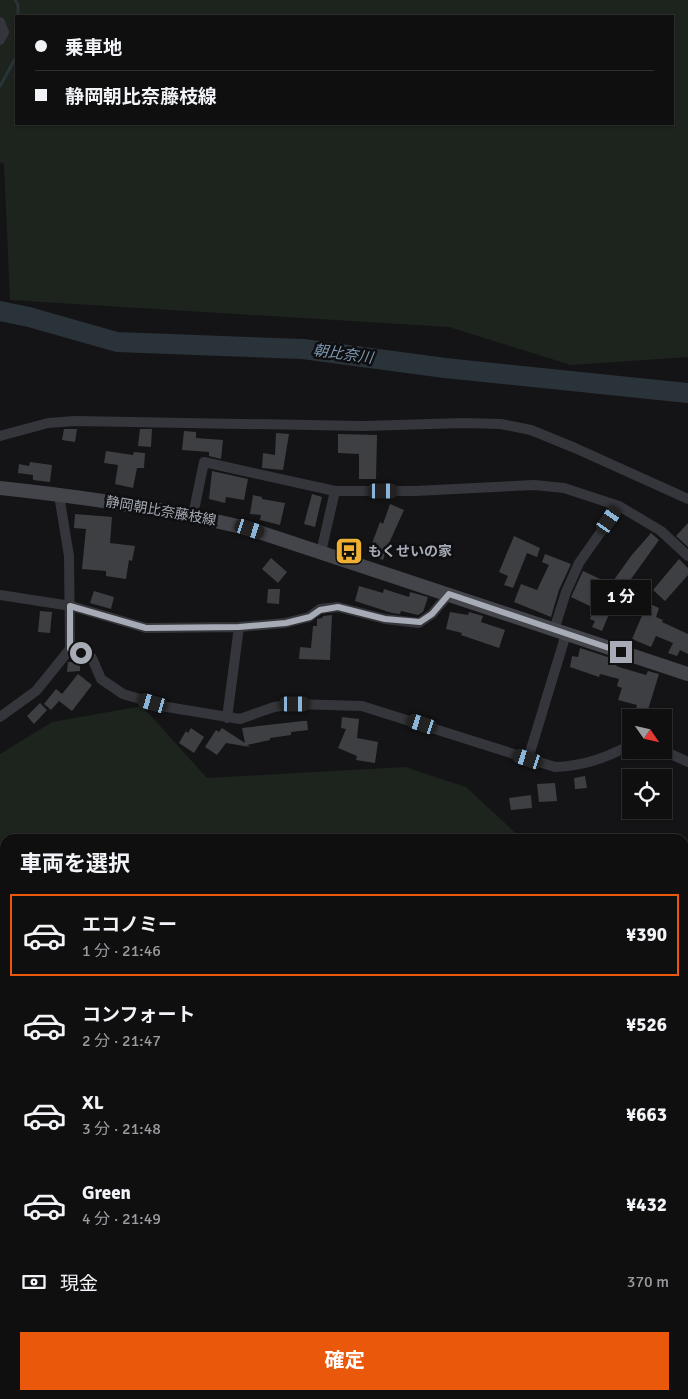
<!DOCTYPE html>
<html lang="ja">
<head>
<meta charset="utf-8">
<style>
  :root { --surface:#0f0f10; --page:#181819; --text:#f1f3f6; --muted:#9b9c9f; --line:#2f2f30; --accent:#ea580c }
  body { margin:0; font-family:Signika,"Noto Sans JP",sans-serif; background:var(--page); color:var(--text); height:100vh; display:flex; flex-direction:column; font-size:19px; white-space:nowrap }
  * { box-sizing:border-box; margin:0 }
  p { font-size:16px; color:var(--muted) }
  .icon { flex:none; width:28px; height:28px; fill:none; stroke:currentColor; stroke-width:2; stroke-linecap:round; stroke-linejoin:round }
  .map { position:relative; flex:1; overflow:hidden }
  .side { position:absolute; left:0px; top:834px; width:689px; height:566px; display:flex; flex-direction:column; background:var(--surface); border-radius:15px 15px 0 0; box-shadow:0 1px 4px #0004,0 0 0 1px var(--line) }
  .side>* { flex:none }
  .top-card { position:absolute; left:15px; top:15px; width:659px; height:110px; border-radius:0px; box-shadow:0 1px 4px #0004,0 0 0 1px var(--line); display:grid; align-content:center; height:110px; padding:0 20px; background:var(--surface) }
  .needle { width:32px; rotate:124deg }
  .controls { position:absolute; left:622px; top:709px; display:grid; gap:10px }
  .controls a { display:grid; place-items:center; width:50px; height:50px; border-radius:0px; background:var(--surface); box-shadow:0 1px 4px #0004,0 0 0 1px var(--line); font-size:25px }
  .end { position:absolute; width:22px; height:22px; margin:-11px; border:6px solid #a6abb6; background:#111; box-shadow:0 0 0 2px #111 }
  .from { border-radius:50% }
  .bubble { position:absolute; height:35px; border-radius:0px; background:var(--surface); box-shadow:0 1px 4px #0004,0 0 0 1px var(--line); font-size:16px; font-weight:700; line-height:35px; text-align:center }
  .car { position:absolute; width:15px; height:30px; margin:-15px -8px; border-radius:6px; box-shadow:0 0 4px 1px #0007; background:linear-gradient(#222 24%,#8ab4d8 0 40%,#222 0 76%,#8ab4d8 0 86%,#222 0) }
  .top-card b { display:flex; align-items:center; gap:18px; height:48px; font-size:19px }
  .top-card b+b { border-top:1px solid var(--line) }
  .top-card i { width:12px; height:12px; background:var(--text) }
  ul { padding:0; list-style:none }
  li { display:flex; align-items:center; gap:15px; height:82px; margin:0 10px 8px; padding:0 10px; border:2px solid transparent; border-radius:0px }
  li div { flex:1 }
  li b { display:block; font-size:19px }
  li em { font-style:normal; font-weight:700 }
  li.active { border-color:var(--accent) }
  li>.icon { width:45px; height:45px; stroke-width:1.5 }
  h2 { padding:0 20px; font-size:22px; line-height:60px }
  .pay { display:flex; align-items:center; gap:12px; height:55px; padding:0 20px; font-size:19px }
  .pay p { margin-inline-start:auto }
  .primary-button { display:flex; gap:10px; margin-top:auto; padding:10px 20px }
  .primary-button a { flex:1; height:58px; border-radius:0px; background:var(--accent); color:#fff; font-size:20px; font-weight:700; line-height:58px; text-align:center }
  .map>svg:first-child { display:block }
  .green { fill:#1c241d; fill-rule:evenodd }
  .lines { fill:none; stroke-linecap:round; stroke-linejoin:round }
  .stream { stroke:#2a3339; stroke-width:3 }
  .river { stroke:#2a3339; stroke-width:20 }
  .building { fill:#3e3f43 }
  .minor { stroke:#35363b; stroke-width:10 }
  .secondary { stroke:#43454b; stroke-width:14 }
  .route { stroke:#a6abb6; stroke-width:6 }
  .labels { text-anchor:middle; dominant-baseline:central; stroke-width:5; stroke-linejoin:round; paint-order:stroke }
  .street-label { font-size:14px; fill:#a6abb6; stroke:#0f0f11 }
  .poi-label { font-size:14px; font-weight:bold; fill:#a6abb6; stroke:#0f0f11; text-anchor:start }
  .water-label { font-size:15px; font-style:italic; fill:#7d99b1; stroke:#0f0f11 }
</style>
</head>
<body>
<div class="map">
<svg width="688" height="1399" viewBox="0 0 688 1399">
  <rect width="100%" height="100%" fill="#141416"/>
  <path class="green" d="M0,0h688v357l-117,8 -122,-38 -439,-27 -6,-136 -4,-2zM16,16h656v108h-656z
    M142,706l65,72 198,-11 61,20 56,52h-517v306l-5,2v-393l52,-32z
    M684,988l4,4v407h-688v-69l5,-3v68h679z"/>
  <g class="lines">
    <path class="stream" d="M15,0l3,5v11
      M0,86l16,-29"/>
    <path class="river" d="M0,311l29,6 88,25 186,7 142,19 243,25"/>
  </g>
  <path class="building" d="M64,429h13l-2,13 -13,-2z
    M140,429h12l-1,18 -13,-1z
    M184,431l12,1v6l27,2 -2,19 -12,-3v-4l-27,-2z
    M276,433l13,1 -6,36 -21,-2 1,-15 12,2z
    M338,434l39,1 -1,44h-17v-25l-21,-1z
    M106,451l27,4 1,-3 11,1 -1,15h-7l-4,20 -18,-4 3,-19 -14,-2z
    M30,462l22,3 -2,17 -17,-2v-5l-15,-2 1,-9 10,2z
    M212,471l36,8 -4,21 -18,-3 -1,6 -16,-4z
    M312,494l10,3 -7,30 -11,-3z
    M253,495l9,2v2l23,4 -5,22 -20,-5 1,-5 -11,-1z
    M390,504l14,6 -18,40 -3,10 -15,-6 12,-32 3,2z
    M75,514l37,3 -2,26 25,3 -3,15 -3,-1 -3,19 -20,-3v-5l-24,-2 4,-40 -12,-1z
    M688,523v24l-12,-11z
    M651,533l8,7 -33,46 -4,-3 -20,48 -10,-4 3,-6 -5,-2 4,-11 -23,-11 12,-26 28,13 20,-28z
    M514,536l26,12 -3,9 -10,-4 -14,35 -9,-3 4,-9 -9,-4z
    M545,554l26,10 -12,26 -8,27 -37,-15 7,-18 16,6 12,-25 -7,-3z
    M271,558l16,14 -9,11 -16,-14z
    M679,559l9,9v7l-23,26 -12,-11z
    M359,586l24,7 1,-4 25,8 1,-5 18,5 -5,15 -5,3 -17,-4 -1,3 -8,-1 -37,-12z
    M268,589h12l-1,15 -12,-1z
    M94,591l20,6 -3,12 -21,-6z
    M637,598l22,10 -3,9 7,3 -1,2 26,12v20l-8,-4 -3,6 -9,-3 5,-10 -17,-7 -5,11 -19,-8 12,-28 -11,-5z
    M40,611l12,1 -2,21 -12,-1z
    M450,612l18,3 1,-3 14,4 -2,6 24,8 -6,18 -38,-13 1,-2 -16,-4z
    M332,615l-2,45 -31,-1 1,-12 11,1 2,-22h4v-7l5,-1 1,-2z
    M580,648l37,12 -2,5 4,2 27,8 2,-4 11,3 -12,39 -11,-3 1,-5 -19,-5 4,-12 -5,-2 2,-7 -19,-5 -1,3 -29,-10 2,-11 6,1z
    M68,662h12v9l-13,1z
    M78,674l14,11 -20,26 -13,-10 -8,9 -7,-6 12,-15 6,5z
    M40,703l7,7 -13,14 -7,-8z
    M342,717l17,2 -2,19 21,4 -3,21 -19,-3 1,-4 -19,-8 8,-19 -5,-1z
    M303,721h4l1,9 -17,2v3l-21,3v2l-23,5 3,2 -24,-4 -9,12 -12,-8 11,-17 3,2 3,-4 23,15 -3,-15z
    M191,728l13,9 -10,16 -15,-10 7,-12 2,2z
    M585,776l2,12 -12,1 -1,-11z
    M555,783l2,18 -18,1 -2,-18z
    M531,795l1,13 -21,2 -2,-12z"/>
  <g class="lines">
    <path class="minor" d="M0,22l4,10 -4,8
      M0,436l48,-13 27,-2 289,5 100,-3 37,1 30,6 44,18 113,51
      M193,515l11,-53 131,29h80l119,-6 30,3 55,18 42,25 27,25
      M321,552l14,-61
      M0,595l71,11 75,22 93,-1 46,-4 24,-6 11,-8 18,-2 47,12 34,4 13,-9 17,-20
      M554,630l12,-38 13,-29 40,-57
      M70,649l22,9 9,21 22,15 44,13 73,12 34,-12 21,-3 67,2 193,61c29,-1 50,-9 76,-22
      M0,717l36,-26 34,-42 -1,-93 -10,-61
      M227,718l12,-91
      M662,750l26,12
      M528,759l38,-125
      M684,849l4,2"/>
    <path class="secondary" d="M0,488c84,9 168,21 250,41l438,145"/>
  </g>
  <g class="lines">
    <path class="route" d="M81,653l-11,-4v-43l76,22 93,-1 47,-4 24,-6 10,-7 18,-3 47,12 35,3 12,-8 17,-20 172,58"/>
  </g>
  <defs>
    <g id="bus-square" transform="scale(1.4375)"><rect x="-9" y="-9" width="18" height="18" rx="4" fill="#efb032" stroke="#0f0f11"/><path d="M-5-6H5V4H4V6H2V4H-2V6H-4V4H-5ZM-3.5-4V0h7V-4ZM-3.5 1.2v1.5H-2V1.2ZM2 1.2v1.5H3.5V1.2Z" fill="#111"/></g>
  </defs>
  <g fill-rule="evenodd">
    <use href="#bus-square" x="349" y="551"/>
  </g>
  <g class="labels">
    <g class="street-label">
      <text transform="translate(161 511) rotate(10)">静岡朝比奈藤枝線</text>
    </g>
    <g class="poi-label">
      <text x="368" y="551">もくせいの家</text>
    </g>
    <g class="water-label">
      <text transform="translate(343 354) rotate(8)">朝比奈川</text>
    </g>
  </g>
</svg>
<div class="controls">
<a><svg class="needle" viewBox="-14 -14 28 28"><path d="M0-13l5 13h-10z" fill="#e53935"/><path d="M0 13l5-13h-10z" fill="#9b9c9f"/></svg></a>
<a><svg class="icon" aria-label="locate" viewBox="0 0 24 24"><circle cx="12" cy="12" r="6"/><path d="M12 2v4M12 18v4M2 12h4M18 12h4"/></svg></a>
</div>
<i class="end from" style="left:81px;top:653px"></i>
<i class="end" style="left:621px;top:652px"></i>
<div class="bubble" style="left:591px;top:580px;width:60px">1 分</div>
<i class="car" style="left:383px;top:491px;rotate:90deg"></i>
<i class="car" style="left:609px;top:520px;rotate:35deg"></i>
<i class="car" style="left:250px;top:529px;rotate:108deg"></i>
<i class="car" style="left:153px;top:703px;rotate:286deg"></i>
<i class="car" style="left:295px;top:704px;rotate:90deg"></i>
<i class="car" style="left:422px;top:724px;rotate:288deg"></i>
<i class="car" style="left:528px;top:759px;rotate:288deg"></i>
<div class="top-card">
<b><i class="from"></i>乗車地</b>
<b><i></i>静岡朝比奈藤枝線</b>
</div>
<section class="side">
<h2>車両を選択</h2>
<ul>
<li class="active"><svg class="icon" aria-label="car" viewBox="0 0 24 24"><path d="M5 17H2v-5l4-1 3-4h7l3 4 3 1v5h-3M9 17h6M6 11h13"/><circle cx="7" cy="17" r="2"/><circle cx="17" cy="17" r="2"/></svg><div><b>エコノミー</b><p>1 分 · 21:46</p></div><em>¥390</em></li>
<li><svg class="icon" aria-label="car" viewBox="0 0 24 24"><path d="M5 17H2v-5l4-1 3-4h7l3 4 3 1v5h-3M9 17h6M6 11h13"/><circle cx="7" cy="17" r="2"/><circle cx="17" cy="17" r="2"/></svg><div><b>コンフォート</b><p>2 分 · 21:47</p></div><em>¥526</em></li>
<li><svg class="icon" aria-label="car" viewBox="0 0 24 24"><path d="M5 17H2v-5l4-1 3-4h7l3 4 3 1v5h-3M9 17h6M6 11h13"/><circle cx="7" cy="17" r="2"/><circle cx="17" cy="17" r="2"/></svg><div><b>XL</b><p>3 分 · 21:48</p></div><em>¥663</em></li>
<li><svg class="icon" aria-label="car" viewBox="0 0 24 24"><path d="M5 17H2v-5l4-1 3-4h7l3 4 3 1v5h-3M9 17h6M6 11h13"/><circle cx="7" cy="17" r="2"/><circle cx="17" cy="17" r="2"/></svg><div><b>Green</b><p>4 分 · 21:49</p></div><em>¥432</em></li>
</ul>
<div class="pay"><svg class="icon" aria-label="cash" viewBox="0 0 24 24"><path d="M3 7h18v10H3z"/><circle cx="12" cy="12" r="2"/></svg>現金<p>370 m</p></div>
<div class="primary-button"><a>確定</a></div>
</section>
</div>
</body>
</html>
